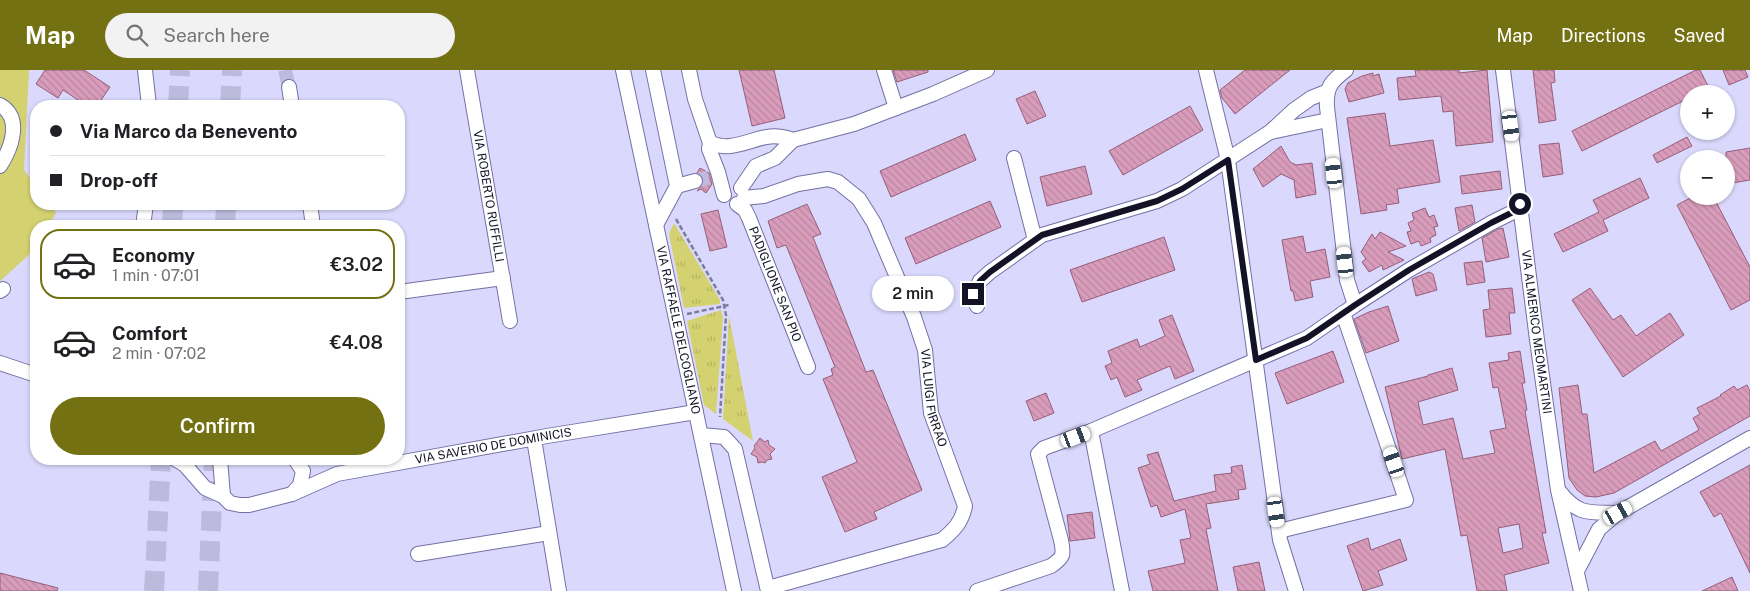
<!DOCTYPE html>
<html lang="en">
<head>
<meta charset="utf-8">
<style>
  :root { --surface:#fff; --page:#f2f2f2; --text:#202124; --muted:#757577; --line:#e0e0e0; --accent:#747113 }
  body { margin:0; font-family:"Public Sans",sans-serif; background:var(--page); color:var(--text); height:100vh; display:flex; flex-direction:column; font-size:19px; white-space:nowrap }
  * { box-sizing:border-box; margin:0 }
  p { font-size:16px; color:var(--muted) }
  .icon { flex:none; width:28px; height:28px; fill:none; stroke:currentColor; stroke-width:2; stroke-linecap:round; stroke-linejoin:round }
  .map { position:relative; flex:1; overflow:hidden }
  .panel { position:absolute; left:30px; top:150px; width:375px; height:245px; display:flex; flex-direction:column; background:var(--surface); border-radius:20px; box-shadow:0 1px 4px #0004 }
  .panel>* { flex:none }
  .top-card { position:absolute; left:30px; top:30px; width:375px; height:110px; border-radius:20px; box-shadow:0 1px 4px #0004; display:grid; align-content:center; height:110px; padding:0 20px; background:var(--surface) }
  .controls { position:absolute; left:1680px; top:15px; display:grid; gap:10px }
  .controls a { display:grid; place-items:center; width:55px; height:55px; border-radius:50%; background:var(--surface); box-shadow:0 1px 4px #0004; font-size:25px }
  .end { position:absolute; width:22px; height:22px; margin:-11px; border:6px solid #141227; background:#fff; box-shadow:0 0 0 2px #fff }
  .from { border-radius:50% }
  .bubble { position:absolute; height:35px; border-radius:18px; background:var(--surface); box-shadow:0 1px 4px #0004; font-size:16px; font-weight:600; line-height:35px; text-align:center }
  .car { position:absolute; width:15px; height:30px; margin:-15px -8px; border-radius:6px; box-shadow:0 0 4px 1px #0007; background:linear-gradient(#fff 24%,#345 0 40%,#fff 0 76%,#345 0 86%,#fff 0) }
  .top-card b { display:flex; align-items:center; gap:18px; height:48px; font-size:19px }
  .top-card b+b { border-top:1px solid var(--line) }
  .top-card i { width:12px; height:12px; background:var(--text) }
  ul { padding:9px 0 0; list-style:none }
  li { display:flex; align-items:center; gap:15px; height:70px; margin:0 10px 8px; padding:0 10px; border:2px solid transparent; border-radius:20px }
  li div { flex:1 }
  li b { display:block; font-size:19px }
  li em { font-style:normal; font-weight:600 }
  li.on { border-color:var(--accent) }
  li>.icon { width:45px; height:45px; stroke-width:1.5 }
  .cta { display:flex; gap:10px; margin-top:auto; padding:10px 20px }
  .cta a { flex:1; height:58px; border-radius:30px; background:var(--accent); color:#fff; font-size:20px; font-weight:600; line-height:58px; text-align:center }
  header { display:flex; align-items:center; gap:30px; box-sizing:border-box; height:70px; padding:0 25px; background:var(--accent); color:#fff }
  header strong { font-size:24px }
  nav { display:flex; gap:28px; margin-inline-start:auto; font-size:18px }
  .search { width:350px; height:45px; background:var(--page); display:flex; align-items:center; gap:12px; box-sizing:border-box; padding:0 18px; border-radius:28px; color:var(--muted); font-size:19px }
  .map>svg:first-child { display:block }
  .grass { fill:url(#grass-tufts) }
  .park { fill:#d4d170 }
  .building { fill:url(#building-back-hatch); stroke:#955e7b; fill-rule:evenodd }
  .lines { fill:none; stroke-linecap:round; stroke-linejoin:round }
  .minor-tunnel { stroke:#bcbbdd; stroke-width:14; stroke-dasharray:14 7; stroke-linecap:butt }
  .highway-tunnel { stroke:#bcbbdd; stroke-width:20; stroke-dasharray:20 10; stroke-linecap:butt }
  .minor-casing { stroke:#7470a5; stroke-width:16 }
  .path { stroke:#7d7c99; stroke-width:2.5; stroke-dasharray:5 2.5; stroke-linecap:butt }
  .minor { stroke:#fff; stroke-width:14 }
  .route { stroke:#141227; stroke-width:6 }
  .labels { text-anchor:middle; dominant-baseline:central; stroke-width:5; stroke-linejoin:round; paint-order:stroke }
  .street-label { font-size:12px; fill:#141227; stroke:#dad9fd }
</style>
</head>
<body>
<header>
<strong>Map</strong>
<div class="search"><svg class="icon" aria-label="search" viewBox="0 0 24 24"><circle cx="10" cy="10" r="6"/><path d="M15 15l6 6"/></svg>Search here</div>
<nav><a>Map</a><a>Directions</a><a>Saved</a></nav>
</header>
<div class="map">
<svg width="1750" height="521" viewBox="0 0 1750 521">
  <defs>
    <pattern id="grass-tufts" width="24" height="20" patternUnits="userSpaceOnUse" patternTransform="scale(1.25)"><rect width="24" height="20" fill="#d4d170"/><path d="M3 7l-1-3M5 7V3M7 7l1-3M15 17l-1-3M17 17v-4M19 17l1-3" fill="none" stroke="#b5b261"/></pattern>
    <pattern id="building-back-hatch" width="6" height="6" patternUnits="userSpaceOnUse" patternTransform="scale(1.25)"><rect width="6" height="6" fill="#d99dbb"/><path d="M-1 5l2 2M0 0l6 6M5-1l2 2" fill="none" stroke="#b986a1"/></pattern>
  </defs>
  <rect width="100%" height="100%" fill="#dad9fd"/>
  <path class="grass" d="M674,153l46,77v4l-36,4 -15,-74z
    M721,240l2,7 -7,97 -12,-9 -17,-84z
    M729,246l24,125 -30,-22z"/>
  <path class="park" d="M0,0h29l-5,100 12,16v18h13l7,9 -8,13h-12v19l-6,9 -30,27z"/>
  <path class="building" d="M45,0h39l26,17 -13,19h-10l-24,-16 -5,8 -22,-14z
    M739,0h35l11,48 -33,8z
    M893,0h35v2l-31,10z
    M1245,0h45l-55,44 -13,-16 -2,-8z
    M1415,0h44v3l28,-3 6,72 -37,4 -3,-35 -10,1 -2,-16 -42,4 -2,-22 19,-2z
    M1533,0h21l1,12 -4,1 5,37 -17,3z
    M1696,0h4l9,18 -12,6h-8v4l-107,53 -10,-20z
    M1723,0h22l3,7 -19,8z
    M1373,3v3l6,-2 5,19 -35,9 -4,-13 3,-6 14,-7z
    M1035,21l11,25 -19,8 -11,-25z
    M1190,36l13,24 -80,45 -14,-24z
    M1385,43l5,33 43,-6 7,42 -43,7 2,14 -13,2 1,5 -26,4 -14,-96z
    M965,64l11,26 -85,37 -11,-26z
    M1687,67l5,9 -35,17 -4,-8z
    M1559,73l4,31 -20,3 -4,-32z
    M1281,76l9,16 6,3 16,-2 4,31 -20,4 -2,-18 -13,-6 -18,13 -10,-18z
    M1750,78v32l-24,4v-32z
    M1085,96l7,28 -45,12 -7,-29z
    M700,98l9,5 3,11 -6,9 -5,-4 -4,2 7,-8 -3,-8 -4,-2z
    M1500,101l2,18 -40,5 -2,-18z
    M1640,108l9,20 -46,22 5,11 -45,21 -9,-18 45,-22 -6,-12z
    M1694,126h19l37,71v33l-19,10 -54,-105z
    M990,131l11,26 -85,37 -11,-26z
    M807,134l14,30 -8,3 53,135 7,-2 49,120 -48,22 3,7 -32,13 -23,-55 35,-15 -34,-83 10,-4 -2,-6 4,-2 -49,-122 -9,3 -9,-27z
    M1472,135l3,17 -16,9 -4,-23z
    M1425,138l4,9 5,-2 4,11 -4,1 2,8 -6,3 1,4 -10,4 -2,-5 -8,3 -4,-12 4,-1 -3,-8 6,-3 -2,-7z
    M718,140l9,37 -17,4 -9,-37z
    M1503,158l6,29 -23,5 -4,-24 16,-9z
    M1380,162l26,14 -18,6 16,8 -21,10 -1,-5 -13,7 -7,-10 4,-3 -5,-7 11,-18 3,5z
    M1303,166l3,17 19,-4 5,28 -20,4 3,16 -18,4 -2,-10h-2l-9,-51z
    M1164,167l11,33 -93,32 -12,-32z
    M1482,191l3,21 -18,3 -3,-22z
    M1429,202l4,2 4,16 -21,6 -4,-17z
    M1512,218l3,25h-6l2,21 -25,3 -3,-27 7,-1 -2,-19z
    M1590,218l23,32 8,-5 15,21 34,-23 14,22 -61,42 -51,-77z
    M1388,236l11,35 -33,12 -12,-34 15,-7z
    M1172,245l22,56 -19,8 -5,-13 -33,14 5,10 -17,7 -8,-20 -6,3 -6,-14 7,-3 -4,-12 29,-12 3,8 25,-11 -6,-16z
    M1333,281l11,31 -57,22 -12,-31z
    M1520,281l5,32h-3l5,27 -2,1 21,122h-4l7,30 -45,12 3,16h-30l-10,-56 -6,1 -16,-87 -43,10 -17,-72 43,-11v-1l24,-7 6,22 -40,12 5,23 30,-7 10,41 32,-6 -5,-22 16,-3 -8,-41 -5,1 -4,-25 20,-3 -1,-7zM1519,454l4,24 -20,5 -5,-25z
    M1578,315l4,29h5l7,59 61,-32 6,10 38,-21 -6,-12 7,-4 -3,-6 24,-12 -1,-1 14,-9 3,4 10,-5 3,6v25l-136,77 -18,4 -11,-1 -8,-6 -8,-12 -10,-90z
    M1046,323l8,20 -20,8 -8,-20z
    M760,368l5,4 3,-2 1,5 6,4 -5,5 2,5 -5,1 -2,3 -3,-1 -4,1 -1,-6 -6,-3 4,-6 -1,-2z
    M1158,382l16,49 42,-10 -2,-16 18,-2 -1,-6 11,-2 4,24 -8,1 1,9 -33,5 5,24 -5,1 12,62h-65l-5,-20 37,-8 -5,-23 11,-2 -6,-29 -24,8 -4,-12 -6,2 -13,-39 12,-4 -3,-9z
    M1750,395v108l-29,-60 -7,4 -14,-25z
    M1092,442l3,26 -25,3 -3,-26z
    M1368,468l3,12 29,-11 7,21 -29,11 5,14 -20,6 -16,-45z
    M1259,492l6,29h-27l-5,-24z
    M0,503l58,15 -1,3h-57z
    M1732,507l6,14h-36z"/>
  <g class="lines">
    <path class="minor-tunnel" d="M285,0l4,17
      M695,111l16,-4"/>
    <path class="highway-tunnel" d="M178,36l2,-36
      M230,36l2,-36
      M172,156l1,-22
      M225,156l1,-22
      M154,521l7,-132
      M208,521l6,-132"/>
    <g class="minor-casing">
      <g id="minor">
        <path d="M145,0l4,36"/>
        <path id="s1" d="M467,0l43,251"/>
        <path id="s2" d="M623,0l111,521"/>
        <path d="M653,0l24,116 -21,39"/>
        <path d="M689,0l6,29 15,44 -1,6 9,23 6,23"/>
        <path d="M884,0l12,38"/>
        <path d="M1206,0l22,90 52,380 16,51"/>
        <path d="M1346,0c-16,12 -20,18 -19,37l18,155 2,18 8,25"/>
        <path id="s3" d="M1503,0l34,270 21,150 23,101"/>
        <path d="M289,17l3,19"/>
        <path d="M0,35c23,13 11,44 0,61"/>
        <path d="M1271,62l57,-12"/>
        <path d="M793,70l61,-16 79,-30 54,-24"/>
        <path d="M710,73c6,2 13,4 20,3 25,-3 36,-16 63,-6l-18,18 -19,8 -15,22"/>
        <path d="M1014,88l21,82"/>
        <path d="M677,116l18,-5"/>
        <path id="s4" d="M744,128l20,-2 34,-12 30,-5 10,3 21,17 15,24 40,94 11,33 6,63 34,93c-3,16 -11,24 -23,34l-174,48"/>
        <path d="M310,134l3,22"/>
        <path id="s5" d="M737,134l8,6 4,8 59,149"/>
        <path d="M143,156l3,-22"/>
        <path d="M0,221l3,-2"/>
        <path d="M399,222l104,-14"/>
        <path d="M977,236l-4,-12 7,-13 10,-9 52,-37 115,-34 25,-12 88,-57 24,-22 17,-12 15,-6"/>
        <path d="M0,293l36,12"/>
        <path d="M1091,361l31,160"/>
        <path d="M701,365l23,2 11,12 33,142"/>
        <path d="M534,369l25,152"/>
        <path d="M175,389l10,6 20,23 18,8 7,7 10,2h9l43,-11 8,-9 3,-14 -8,-12"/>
        <path d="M220,389l3,37"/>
        <path d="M1559,421c20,25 29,21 59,22"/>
        <path id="s6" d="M292,424l45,-20 210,-38 149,-24"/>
        <path d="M1279,461l127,-31 -63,-187"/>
        <path d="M418,484l131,-21"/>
        <path d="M1577,501l22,-42 19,-16 132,-75"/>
        <path d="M977,521l74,-25c13,-9 13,-11 10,-26l-23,-86 6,-6 47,-17 216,-93 48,-33 54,-35 82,-47 30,-15"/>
      </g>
    </g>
    <path class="path" d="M676,149l47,81 3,15 -6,102
      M687,244l42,-9"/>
    <use href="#minor" class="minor"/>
  </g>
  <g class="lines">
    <path class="route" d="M973,224l7,-13 10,-9 52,-37 115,-34 25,-12 46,-29 28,200 51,-22 48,-33 54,-35 82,-47 30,-15 -1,-4"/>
  </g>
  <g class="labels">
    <g class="street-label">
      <text stroke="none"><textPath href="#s1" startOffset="128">VIA ROBERTO RUFFILLI</textPath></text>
      <text stroke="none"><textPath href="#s5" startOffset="90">PADIGLIONE SAN PIO</textPath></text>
      <text stroke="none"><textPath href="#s2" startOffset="266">VIA RAFFAELE DELCOGLIANO</textPath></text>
      <text stroke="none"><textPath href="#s3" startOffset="264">VIA ALMERICO MEOMARTINI</textPath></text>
      <text stroke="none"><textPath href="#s4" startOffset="338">VIA LUIGI FIRRAO</textPath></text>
      <text stroke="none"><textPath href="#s6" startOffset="208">VIA SAVERIO DE DOMINICIS</textPath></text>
    </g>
  </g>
</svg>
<div class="controls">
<a>+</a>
<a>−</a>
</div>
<i class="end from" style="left:1520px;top:134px"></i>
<i class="end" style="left:973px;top:224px"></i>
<div class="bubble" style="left:872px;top:206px;width:82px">2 min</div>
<i class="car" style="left:1511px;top:56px;rotate:173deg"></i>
<i class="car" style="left:1334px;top:103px;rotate:354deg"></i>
<i class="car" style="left:1345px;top:192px;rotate:354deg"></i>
<i class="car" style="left:1076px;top:367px;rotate:69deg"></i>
<i class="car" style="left:1394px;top:392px;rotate:341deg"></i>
<i class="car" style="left:1276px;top:442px;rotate:172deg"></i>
<i class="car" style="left:1618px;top:443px;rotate:61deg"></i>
<div class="top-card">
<b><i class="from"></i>Via Marco da Benevento</b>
<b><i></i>Drop-off</b>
</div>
<section class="panel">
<ul>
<li class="on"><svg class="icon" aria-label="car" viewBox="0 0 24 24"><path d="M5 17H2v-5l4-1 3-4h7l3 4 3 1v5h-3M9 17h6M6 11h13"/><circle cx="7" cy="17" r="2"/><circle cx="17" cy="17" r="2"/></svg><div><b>Economy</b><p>1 min · 07:01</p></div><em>€3.02</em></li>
<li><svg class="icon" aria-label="car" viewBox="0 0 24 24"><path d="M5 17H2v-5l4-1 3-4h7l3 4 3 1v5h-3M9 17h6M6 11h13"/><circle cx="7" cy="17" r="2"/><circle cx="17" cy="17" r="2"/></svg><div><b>Comfort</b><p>2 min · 07:02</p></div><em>€4.08</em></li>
</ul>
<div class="cta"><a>Confirm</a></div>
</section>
</div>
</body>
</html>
